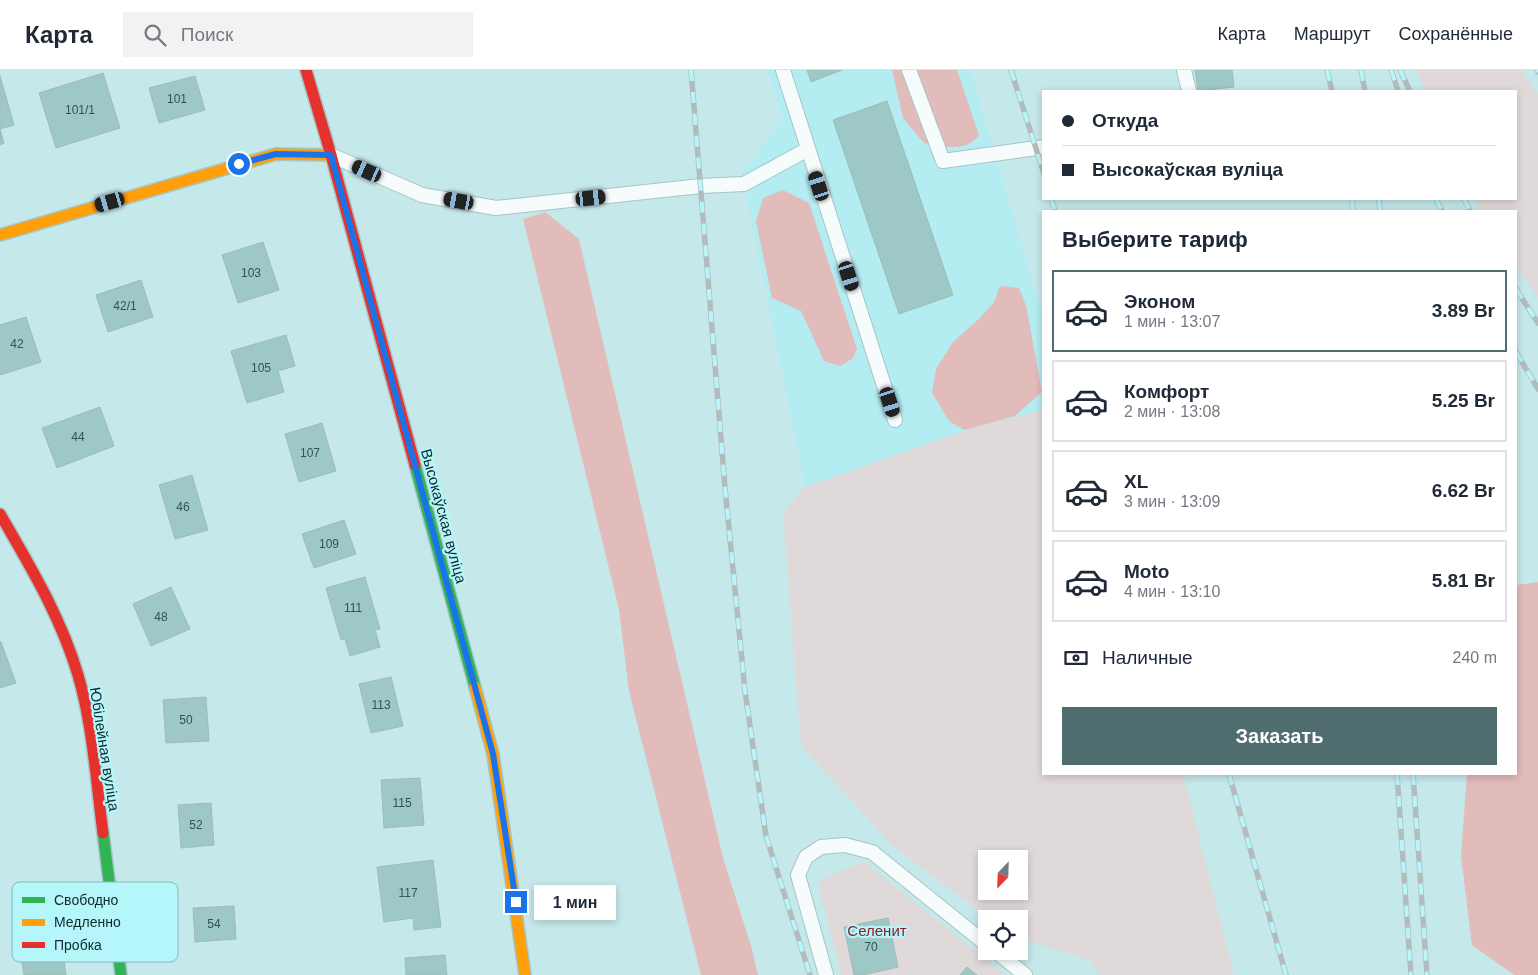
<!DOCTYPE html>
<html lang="ru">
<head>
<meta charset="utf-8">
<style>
  :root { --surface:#fff; --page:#f2f2f3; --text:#1f2937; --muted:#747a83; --line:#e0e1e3; --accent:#4f6c6f }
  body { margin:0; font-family:Arial,sans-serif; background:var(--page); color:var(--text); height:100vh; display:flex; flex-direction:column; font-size:19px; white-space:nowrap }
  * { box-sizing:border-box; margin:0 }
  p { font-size:16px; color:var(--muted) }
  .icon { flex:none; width:28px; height:28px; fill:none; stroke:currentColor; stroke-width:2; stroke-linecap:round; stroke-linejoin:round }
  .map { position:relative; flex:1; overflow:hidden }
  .sheet { position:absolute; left:1042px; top:140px; width:475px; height:565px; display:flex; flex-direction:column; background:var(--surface); border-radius:0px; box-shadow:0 2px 8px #0003 }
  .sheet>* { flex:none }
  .guide { position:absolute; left:1042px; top:20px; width:475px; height:110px; border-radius:0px; box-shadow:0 2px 8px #0003; display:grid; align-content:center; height:110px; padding:0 20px; background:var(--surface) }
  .needle { width:32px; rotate:203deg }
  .fabs { position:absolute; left:978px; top:780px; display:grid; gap:10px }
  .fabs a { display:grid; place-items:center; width:50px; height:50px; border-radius:0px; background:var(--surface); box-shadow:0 2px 8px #0003; font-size:25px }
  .end { position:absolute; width:22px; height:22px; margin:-11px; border:6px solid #1a73e8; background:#fff; box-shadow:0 0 0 2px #fff }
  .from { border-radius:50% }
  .bubble { position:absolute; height:35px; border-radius:0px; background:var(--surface); box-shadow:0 2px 8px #0003; font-size:16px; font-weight:800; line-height:35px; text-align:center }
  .car { position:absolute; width:15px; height:30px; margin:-15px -8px; border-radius:6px; box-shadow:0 0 4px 1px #0007; background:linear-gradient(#222 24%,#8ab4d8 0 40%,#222 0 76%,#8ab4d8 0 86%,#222 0) }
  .guide b { display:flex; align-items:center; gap:18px; height:48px; font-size:19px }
  .guide b+b { border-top:1px solid var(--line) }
  .guide i { width:12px; height:12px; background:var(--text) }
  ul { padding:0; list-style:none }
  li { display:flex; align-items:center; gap:15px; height:82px; margin:0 10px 8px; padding:0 10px; border:2px solid var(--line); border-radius:0px }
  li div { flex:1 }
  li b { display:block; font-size:19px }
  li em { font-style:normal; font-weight:800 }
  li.current { border-color:var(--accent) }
  li>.icon { width:45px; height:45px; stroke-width:1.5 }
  h2 { padding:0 20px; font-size:22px; line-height:60px }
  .pay { display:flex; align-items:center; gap:12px; height:55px; padding:0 20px; font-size:19px }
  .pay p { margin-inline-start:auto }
  .button { display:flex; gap:10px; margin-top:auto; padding:10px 20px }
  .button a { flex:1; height:58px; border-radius:0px; background:var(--accent); color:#fff; font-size:20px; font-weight:800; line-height:58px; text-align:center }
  header { display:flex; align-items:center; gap:30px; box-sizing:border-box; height:70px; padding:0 25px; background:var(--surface); border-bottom:1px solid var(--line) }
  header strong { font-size:24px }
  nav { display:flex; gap:28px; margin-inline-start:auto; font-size:18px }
  .search { width:350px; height:45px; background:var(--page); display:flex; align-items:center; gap:12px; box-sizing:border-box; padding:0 18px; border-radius:0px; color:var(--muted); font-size:19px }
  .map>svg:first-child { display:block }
  .built { fill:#b3ecf1 }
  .green { fill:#e0d9d9; fill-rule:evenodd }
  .forest { fill:#e2bbbb }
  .building { fill:#9ec8c5; stroke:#a0bbbb }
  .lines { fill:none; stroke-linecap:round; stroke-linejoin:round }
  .lane-casing { stroke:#a7c4c6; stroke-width:16 }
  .fast-casing { stroke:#a7c4c6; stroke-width:14 }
  .slow-casing { stroke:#a7c4c6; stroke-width:14 }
  .jam-casing { stroke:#a7c4c6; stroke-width:14 }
  .lane { stroke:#f6fcfc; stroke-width:14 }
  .fast { stroke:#30b455; stroke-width:11 }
  .slow { stroke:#ff9f0a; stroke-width:11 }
  .jam { stroke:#e5322d; stroke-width:11 }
  .rail-casing { stroke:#b3bcbc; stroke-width:5.5 }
  .rail { stroke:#b5f6fb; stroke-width:4; stroke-dasharray:11; stroke-linecap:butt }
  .route { stroke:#1a73e8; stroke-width:6 }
  .labels { text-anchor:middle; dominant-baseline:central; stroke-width:4.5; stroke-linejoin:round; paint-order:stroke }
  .number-label { font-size:12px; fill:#335252 }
  .street-label { font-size:15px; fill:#0f2a2c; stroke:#b5f6fb }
  .park-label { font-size:15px; fill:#8d2128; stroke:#b5f6fb }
  .key { fill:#b5f6fb; stroke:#83b9bd; stroke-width:1 }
  .key-label { font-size:14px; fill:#0f2a2c }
</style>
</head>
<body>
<header>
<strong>Карта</strong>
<div class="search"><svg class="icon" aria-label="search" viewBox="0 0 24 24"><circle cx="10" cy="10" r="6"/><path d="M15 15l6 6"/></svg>Поиск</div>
<nav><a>Карта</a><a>Маршрут</a><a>Сохранённые</a></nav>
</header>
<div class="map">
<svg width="1538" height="905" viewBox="0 0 1538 905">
  <rect width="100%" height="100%" fill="#c5e8eb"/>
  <path class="built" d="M767,0h203l74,251v89l-69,17 -170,60 -61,-303 -1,-12 40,-55z"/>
  <path class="green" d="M1417,0h104l17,23v205l-22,-34v-53h-34l-8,-12h42v-108h-91z
    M1044,340v364h139l51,201h-134l-11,-15 -70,-22v-19h-30l-97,-74 -91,-100 -18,-232 22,-26 170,-60zM986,789h33v32h-33z
    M863,791l142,114h-164l-23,-93z"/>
  <path class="forest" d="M892,0h65l22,65c-13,18 -36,12 -55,8l-21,-25z
    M783,120l26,13 48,146 -4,9 -13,8 -16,-5 -23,-50 -29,-13 -16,-77 7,-23z
    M545,142l34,27 144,619 28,88 7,29h-57l-72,-284 -10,-82 -96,-390z
    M1000,216l19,2 7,17 16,87 -27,24 -51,14 -15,-9 -17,-28 4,-24 17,-27 28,-25 13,-15z
    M1538,512v393h-24l-42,-30 -11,-89 6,-82h49v-189z"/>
  <path class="building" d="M807,0h35l-31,12z
    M1195,0h37l2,17 -36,4z
    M103,3l17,55 -64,20 -17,-55z
    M0,6l14,49 -14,4 4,14 -4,2z
    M195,6l10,34 -46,13 -10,-35z
    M887,31l66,194 -54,19 -66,-194z
    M263,172l16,48 -41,13 -16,-48z
    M141,210l12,37 -45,15 -12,-37z
    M26,247l15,45 -41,13v-50z
    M286,265l9,31 -17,5 6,21 -37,11 -16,-52z
    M100,337l14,39 -57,22 -15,-40z
    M322,353l14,48 -37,11 -14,-48z
    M192,405l16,55 -33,9 -16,-54z
    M344,450l12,34 -42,14 -12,-34z
    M365,507l15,52 -5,1 5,17 -30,9 -5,-17 -4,1 -15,-52z
    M171,517l19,42 -39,17 -18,-42z
    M0,572h1l15,41 -16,5z
    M391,607l12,49 -32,7 -12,-49z
    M206,627l3,44 -43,2 -3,-43z
    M420,708l4,47 -40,3 -3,-48z
    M211,733l3,42 -33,3 -3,-43z
    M433,790l8,67 -27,3 -1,-12 -29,4 -7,-55z
    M234,836l2,33 -41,3 -2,-34z
    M888,848l10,49 -35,8h-9l-10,-48z
    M62,876l4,29h-42l-4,-23z
    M445,885l2,20h-41l-1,-17z
    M967,897l10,8h-17z"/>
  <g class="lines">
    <g class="lane-casing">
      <path id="lane" d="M783,0l112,350
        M909,0l34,91 101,-14
        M1184,0l5,21
        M331,85l91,40 74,13 205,-22 43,-2 64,-35
        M996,881l29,24
        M826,905l-28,-100 8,-18 15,-10 24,-2 27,7 114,92"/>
    </g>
    <g class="fast-casing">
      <path id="fast" d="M415,395l60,222
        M103,763l18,142"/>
    </g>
    <g class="slow-casing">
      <path id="slow" d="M0,165l276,-81 55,1
        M475,617l18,67 32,221"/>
    </g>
    <g class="jam-casing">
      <path id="jam" d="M306,0l25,85 84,310
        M0,444c30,52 61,103 78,161 15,51 18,106 25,158"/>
    </g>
    <use href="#lane" class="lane"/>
    <use href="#fast" class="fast"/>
    <use href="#slow" class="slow"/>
    <use href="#jam" class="jam"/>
    <g class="rail-casing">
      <path id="rail" d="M691,0l34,418 20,203 21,145 44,139
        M1011,0l33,104
        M1327,0l5,21
        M1361,0l4,21
        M1391,0l7,21
        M1400,0l10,21
        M1537,0l1,2
        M1051,129l4,12
        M1352,129l1,12
        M1379,129l1,12
        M1436,129l6,12
        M1464,129l6,12
        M1516,219l22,34
        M1516,282l22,37
        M1229,704l57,201
        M1397,704l14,201
        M1413,704l14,201"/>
    </g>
    <use href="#rail" class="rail"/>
  </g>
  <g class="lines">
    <path class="route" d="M239,94l37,-10 55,1 162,599 23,148"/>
  </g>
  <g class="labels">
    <g class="number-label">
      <text x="177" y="29">101</text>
      <text x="80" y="40">101/1</text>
      <text x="251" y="203">103</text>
      <text x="125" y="236">42/1</text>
      <text x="17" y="274">42</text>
      <text x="261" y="298">105</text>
      <text x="78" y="367">44</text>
      <text x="310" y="383">107</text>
      <text x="183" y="437">46</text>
      <text x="329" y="474">109</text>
      <text x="353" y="538">111</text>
      <text x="161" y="547">48</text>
      <text x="381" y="635">113</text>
      <text x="186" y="650">50</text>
      <text x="402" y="733">115</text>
      <text x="196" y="755">52</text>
      <text x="408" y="823">117</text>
      <text x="214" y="854">54</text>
      <text x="871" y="877">70</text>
    </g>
    <g class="street-label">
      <text transform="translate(444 446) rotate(75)">Высокаўская вуліца</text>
      <text transform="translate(105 679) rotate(81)">Юбілейная вуліца</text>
    </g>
    <g class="park-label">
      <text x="877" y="860">Селенит</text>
    </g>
  </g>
  <rect x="12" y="812" width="166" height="80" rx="8" class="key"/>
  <rect x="22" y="827" width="23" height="6" fill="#30b455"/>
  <rect x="22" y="849" width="23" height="7" fill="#ff9f0a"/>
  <rect x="22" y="872" width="23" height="6" fill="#e5322d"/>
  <g class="key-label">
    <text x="54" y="835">Свободно</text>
    <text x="54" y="857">Медленно</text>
    <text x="54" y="880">Пробка</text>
  </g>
</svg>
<div class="fabs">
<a><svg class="needle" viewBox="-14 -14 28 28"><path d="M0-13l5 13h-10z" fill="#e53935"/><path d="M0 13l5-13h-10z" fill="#747a83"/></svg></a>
<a><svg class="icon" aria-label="locate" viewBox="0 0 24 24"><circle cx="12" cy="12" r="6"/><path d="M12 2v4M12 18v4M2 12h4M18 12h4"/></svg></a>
</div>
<i class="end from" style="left:239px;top:94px"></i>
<i class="end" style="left:516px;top:832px"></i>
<div class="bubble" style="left:534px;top:815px;width:82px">1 мин</div>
<i class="car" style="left:367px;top:101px;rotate:294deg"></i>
<i class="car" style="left:819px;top:116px;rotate:342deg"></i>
<i class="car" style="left:591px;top:128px;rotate:84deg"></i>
<i class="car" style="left:459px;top:131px;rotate:280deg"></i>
<i class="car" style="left:110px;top:132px;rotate:254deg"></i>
<i class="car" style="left:849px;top:206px;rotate:162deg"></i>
<i class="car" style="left:890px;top:332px;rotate:162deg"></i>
<div class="guide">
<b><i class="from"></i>Откуда</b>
<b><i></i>Высокаўская вуліца</b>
</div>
<section class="sheet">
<h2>Выберите тариф</h2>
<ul>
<li class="current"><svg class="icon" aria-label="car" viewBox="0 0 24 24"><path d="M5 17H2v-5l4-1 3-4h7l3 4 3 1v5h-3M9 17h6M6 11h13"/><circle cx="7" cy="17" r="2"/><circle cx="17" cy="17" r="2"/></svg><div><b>Эконом</b><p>1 мин · 13:07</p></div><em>3.89 Br</em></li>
<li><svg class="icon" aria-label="car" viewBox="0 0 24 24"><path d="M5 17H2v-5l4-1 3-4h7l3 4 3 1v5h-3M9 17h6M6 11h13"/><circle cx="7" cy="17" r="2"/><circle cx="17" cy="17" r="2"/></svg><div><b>Комфорт</b><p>2 мин · 13:08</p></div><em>5.25 Br</em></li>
<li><svg class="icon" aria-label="car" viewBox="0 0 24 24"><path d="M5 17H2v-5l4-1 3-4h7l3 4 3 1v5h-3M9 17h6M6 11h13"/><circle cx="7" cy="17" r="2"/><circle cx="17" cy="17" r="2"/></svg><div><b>XL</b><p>3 мин · 13:09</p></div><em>6.62 Br</em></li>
<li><svg class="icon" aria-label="car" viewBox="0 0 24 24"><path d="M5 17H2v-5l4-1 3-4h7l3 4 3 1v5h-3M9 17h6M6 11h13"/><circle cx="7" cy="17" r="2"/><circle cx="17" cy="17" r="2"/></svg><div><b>Moto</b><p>4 мин · 13:10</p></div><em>5.81 Br</em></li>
</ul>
<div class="pay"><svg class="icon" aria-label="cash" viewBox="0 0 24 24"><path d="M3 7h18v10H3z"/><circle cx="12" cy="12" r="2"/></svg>Наличные<p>240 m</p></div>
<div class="button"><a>Заказать</a></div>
</section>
</div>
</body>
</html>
